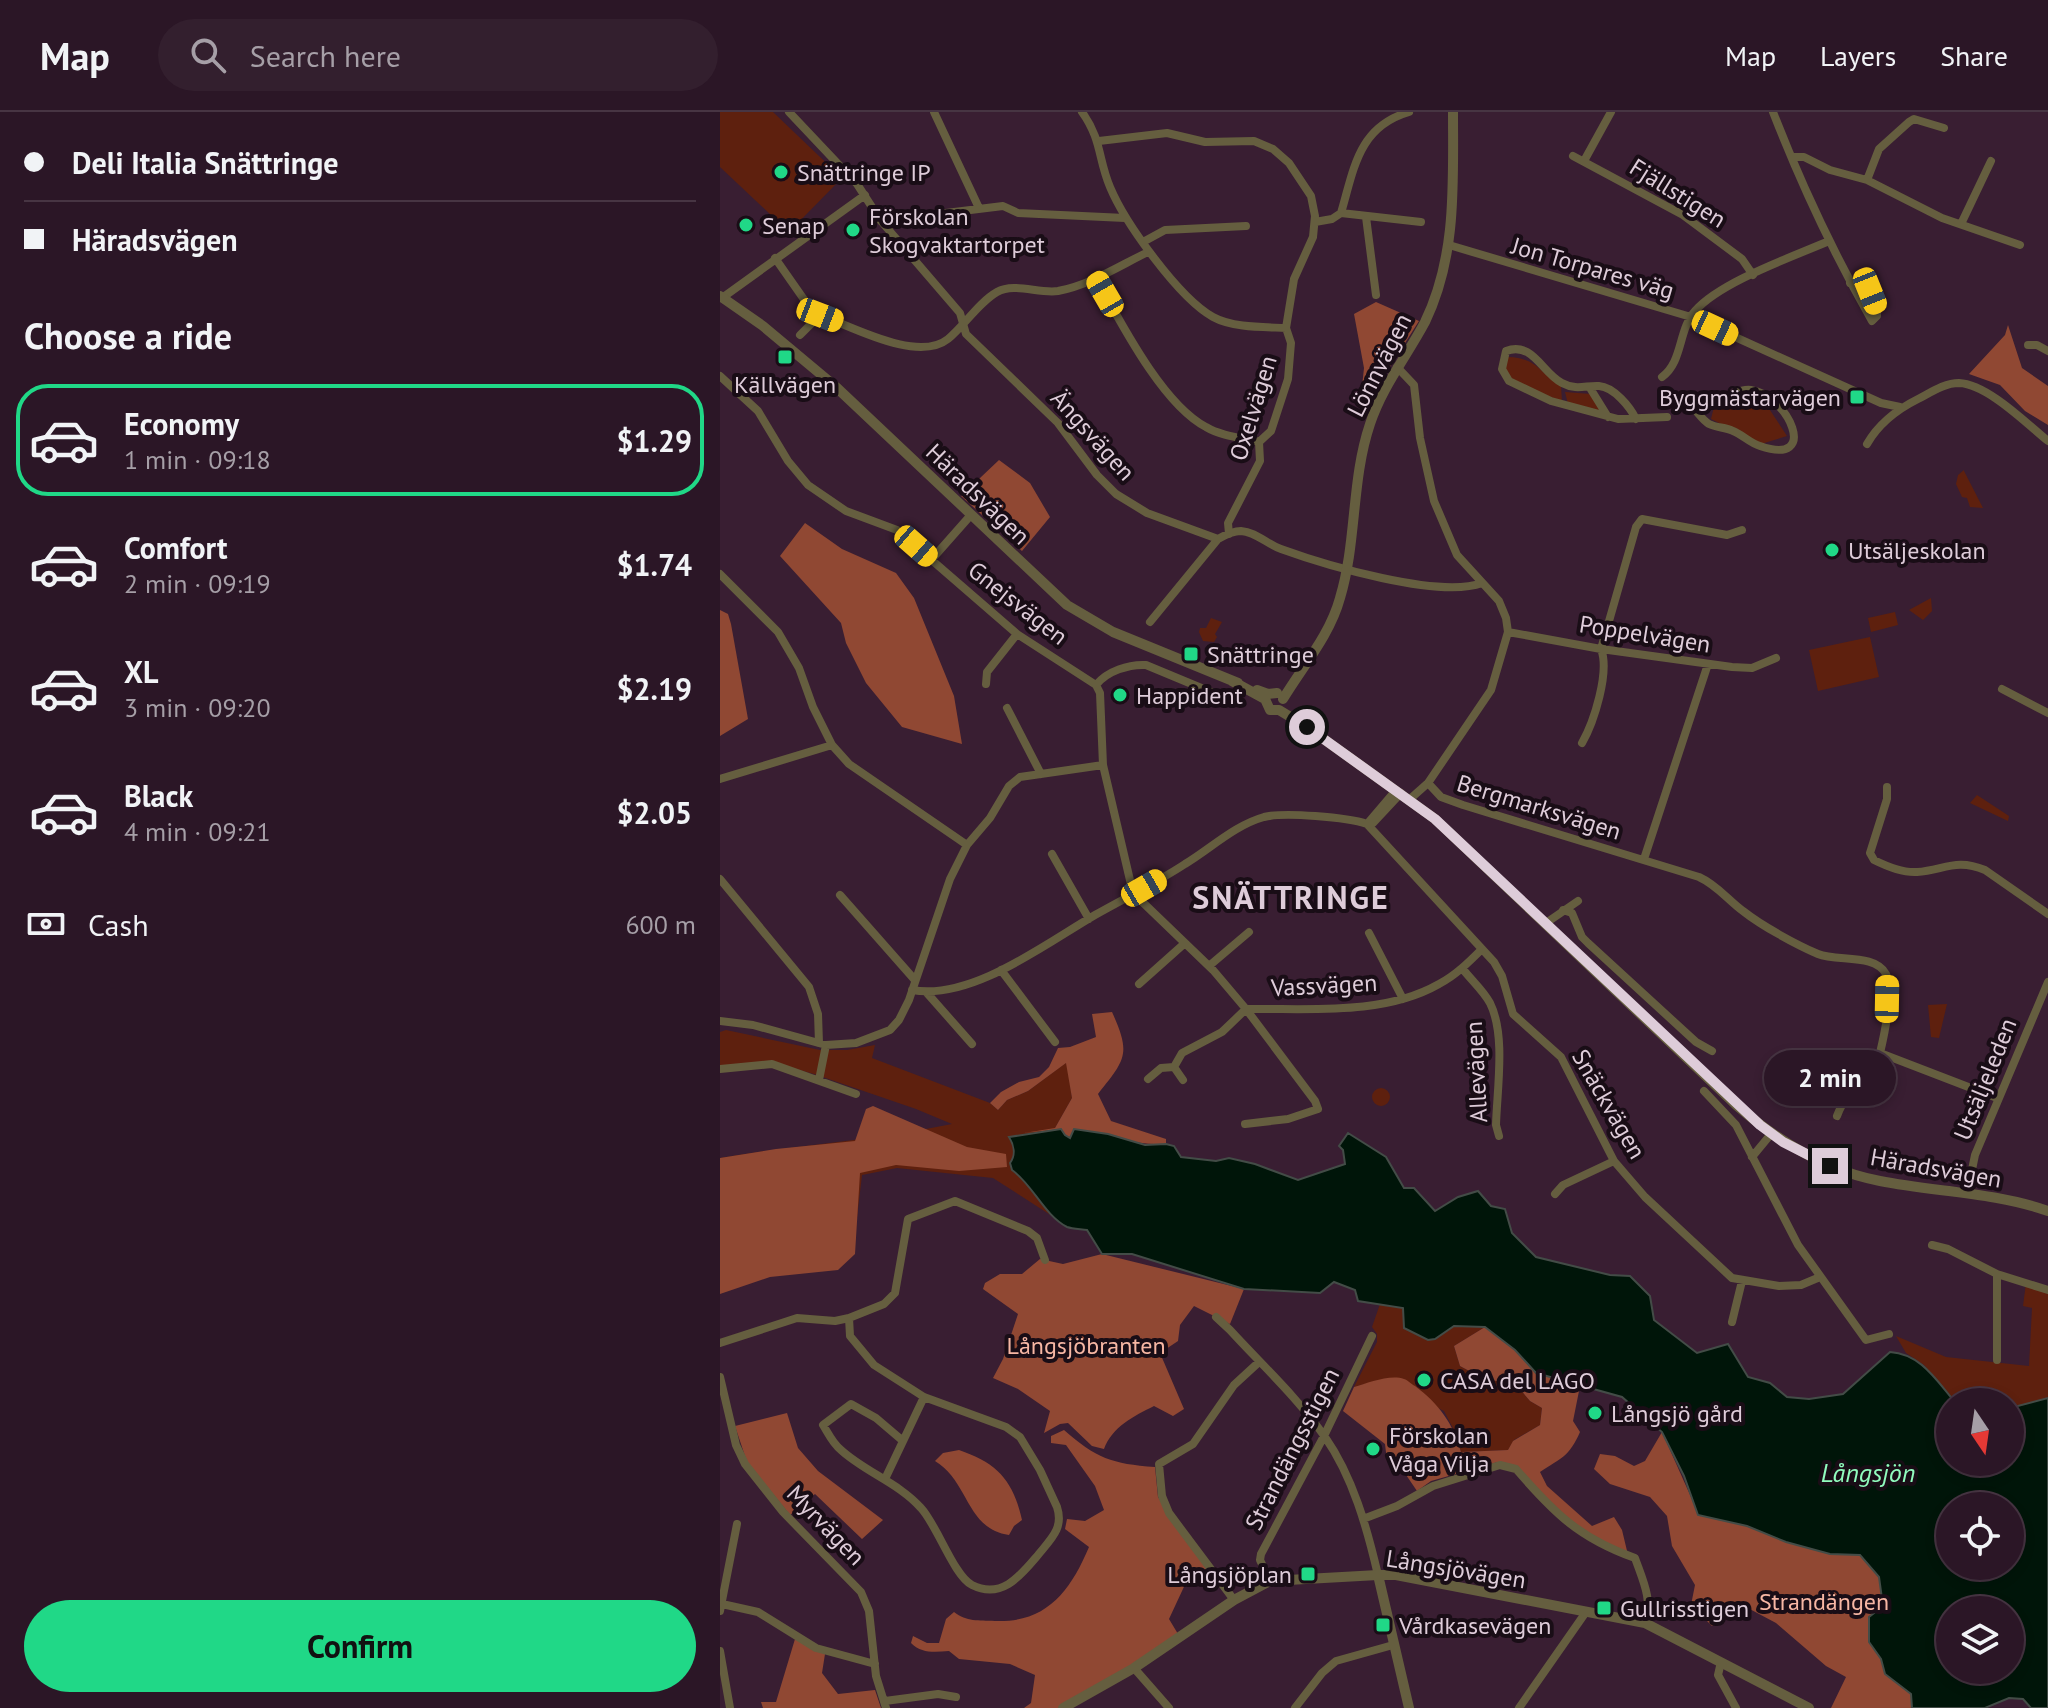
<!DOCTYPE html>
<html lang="en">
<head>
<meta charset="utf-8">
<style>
  :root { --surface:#2b1626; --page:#331f2e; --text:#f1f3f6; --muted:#a69fa7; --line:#473543; --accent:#20d887 }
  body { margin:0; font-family:"PT Sans",sans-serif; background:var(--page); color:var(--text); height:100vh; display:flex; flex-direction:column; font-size:30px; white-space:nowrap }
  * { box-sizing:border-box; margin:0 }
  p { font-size:26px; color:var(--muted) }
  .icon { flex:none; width:44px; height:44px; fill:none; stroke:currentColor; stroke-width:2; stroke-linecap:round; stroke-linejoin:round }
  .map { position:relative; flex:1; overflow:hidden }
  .side { display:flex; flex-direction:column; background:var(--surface); width:720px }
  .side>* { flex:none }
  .hud { display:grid; align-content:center; height:176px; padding:0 24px; background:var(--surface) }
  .needle { width:52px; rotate:167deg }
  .fabs { position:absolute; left:1216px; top:1276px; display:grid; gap:16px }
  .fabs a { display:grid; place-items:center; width:88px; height:88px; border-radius:50%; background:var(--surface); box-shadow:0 4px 12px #0003,0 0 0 2px var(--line); font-size:40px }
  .end { position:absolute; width:36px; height:36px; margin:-18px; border:10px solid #deccd9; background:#111; box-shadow:0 0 0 4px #111 }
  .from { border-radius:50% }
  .bubble { position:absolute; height:56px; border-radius:28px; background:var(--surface); box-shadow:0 4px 12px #0003,0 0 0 2px var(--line); font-size:26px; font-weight:700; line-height:56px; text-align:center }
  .car { position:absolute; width:24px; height:48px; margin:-24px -12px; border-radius:10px; box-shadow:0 0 6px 2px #0007; background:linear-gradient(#f5c518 24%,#345 0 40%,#f5c518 0 76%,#345 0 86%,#f5c518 0) }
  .hud b { display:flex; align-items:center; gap:28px; height:76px; font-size:30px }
  .hud b+b { border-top:2px solid var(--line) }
  .hud i { width:20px; height:20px; background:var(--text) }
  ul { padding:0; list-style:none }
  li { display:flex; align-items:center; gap:24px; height:112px; margin:0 16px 12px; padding:0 8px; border:4px solid transparent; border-radius:32px }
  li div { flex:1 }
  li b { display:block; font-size:30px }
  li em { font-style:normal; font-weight:700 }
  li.on { border-color:var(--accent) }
  li>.icon { width:72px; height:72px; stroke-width:1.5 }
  h2 { padding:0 24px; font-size:36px; line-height:96px }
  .pay { display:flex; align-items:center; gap:20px; height:88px; padding:0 24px; font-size:30px }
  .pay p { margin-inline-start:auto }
  .button { display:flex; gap:16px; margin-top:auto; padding:16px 24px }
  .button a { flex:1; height:92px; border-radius:48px; background:var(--accent); color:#111; font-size:32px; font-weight:700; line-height:92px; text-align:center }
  header { display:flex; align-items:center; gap:48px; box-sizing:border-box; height:112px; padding:0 40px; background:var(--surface); border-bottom:2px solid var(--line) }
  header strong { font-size:38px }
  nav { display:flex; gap:44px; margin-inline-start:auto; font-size:28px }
  .search { width:560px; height:72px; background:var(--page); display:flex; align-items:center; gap:20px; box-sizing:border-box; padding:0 28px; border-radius:44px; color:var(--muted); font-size:30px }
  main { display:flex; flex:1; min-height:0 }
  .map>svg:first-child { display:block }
  .green { fill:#5e200e }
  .forest { fill:#904833 }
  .water { fill:#001509; stroke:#434c47; stroke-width:2; fill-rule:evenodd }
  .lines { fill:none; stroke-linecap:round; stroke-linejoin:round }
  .minor { stroke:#655e3f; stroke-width:8 }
  .tertiary { stroke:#655e3f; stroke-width:10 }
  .route { stroke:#deccd9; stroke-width:10 }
  .poi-dot { fill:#20d887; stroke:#190d16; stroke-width:3 }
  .labels { text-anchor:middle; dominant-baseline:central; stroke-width:8; stroke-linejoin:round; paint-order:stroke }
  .poi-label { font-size:24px; fill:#deccd9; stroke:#190d16; text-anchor:start }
  .street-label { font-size:24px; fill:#deccd9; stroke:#190d16 }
  .park-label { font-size:24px; fill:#f7b7a4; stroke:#190d16 }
  .water-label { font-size:26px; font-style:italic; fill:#91fcbe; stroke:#190d16 }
  .district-label { font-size:32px; font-weight:bold; letter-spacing:2px; fill:#deccd9; stroke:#190d16 }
</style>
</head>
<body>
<header>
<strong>Map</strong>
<div class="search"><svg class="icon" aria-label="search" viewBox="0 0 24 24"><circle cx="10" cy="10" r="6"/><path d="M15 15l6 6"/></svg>Search here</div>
<nav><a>Map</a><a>Layers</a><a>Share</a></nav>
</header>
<main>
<section class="side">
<div class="hud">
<b><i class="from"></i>Deli Italia Snättringe</b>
<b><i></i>Häradsvägen</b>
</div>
<h2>Choose a ride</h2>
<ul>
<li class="on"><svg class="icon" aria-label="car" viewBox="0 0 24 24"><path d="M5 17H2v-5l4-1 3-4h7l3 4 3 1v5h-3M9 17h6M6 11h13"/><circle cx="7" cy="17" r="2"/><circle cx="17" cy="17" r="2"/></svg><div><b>Economy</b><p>1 min · 09:18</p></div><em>$1.29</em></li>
<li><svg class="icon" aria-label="car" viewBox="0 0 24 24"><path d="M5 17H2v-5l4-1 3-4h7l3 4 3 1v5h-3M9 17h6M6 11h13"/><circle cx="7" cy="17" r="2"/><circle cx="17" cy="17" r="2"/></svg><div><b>Comfort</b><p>2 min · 09:19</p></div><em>$1.74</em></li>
<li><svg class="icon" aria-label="car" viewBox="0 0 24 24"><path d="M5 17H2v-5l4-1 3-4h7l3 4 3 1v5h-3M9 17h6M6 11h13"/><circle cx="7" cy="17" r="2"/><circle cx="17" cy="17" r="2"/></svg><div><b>XL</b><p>3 min · 09:20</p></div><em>$2.19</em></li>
<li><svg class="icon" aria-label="car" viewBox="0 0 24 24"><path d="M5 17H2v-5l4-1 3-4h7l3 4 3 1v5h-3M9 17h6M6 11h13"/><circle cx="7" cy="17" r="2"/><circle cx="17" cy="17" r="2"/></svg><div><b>Black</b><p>4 min · 09:21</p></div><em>$2.05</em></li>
</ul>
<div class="pay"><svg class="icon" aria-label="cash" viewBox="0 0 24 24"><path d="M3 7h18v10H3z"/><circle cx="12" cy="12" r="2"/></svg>Cash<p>600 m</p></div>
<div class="button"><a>Confirm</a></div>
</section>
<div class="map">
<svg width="1328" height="1596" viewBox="0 0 1328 1596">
  <rect width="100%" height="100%" fill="#391e32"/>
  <path class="green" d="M0,0h53l69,66 -53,54 -69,-65z
    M788,245c29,1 31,15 53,29l1,16 -52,-23 -6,-13z
    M845,280l26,2 12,19 -35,-9z
    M996,287l48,2 23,35 -26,8 -50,-25z
    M1244,358v1l19,37 -13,-1 -3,-9 -5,-1 -6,-13 2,-9z
    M1211,486l1,13 -9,9 -14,-10z
    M1175,500l3,13 -27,7 -3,-14z
    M491,506l11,4 -7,12 2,3 -3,5 -11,-1 -4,-9 1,-4h6z
    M1150,525l9,40 -61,14 -9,-41z
    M1257,683l32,21 -1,5 -38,-18z
    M1227,892l-8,34 -8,-1 -3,-32z
    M6,918l94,20h27l28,-5 -3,13 118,45 8,7 9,-10 21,-9 39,-29 5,36 -17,30 -3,88 -59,-38 -96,-10 -35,7 -9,77 -133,-94c77,-13 156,-18 232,-34l-36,-15 -102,-35 -43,-12 -51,8v-38z
    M652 985a9 9 0 1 1 18 0a9 9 0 1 1-18 0Z
    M1306,1171l22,7v108l-38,10v-6h-55l-31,-37 -18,-12 -10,-17 50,21 83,9 3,-58 -9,-2z
    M660,1192l24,4 31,31 19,-13 31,1 -31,19 6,20 26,14 22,2 11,6 11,13 12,7 -2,17 -26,15 -6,10 -47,2 -6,-20 -11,-21 -64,-31 -26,7 23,-45v-8l-5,-7z"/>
  <path class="forest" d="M656,190l43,19 -54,85 -5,-1 4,-37 -10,-54z
    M1288,213l14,43 26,18v39l-23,-14 -25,-26 -31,-11 36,-39z
    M279,348l31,23 20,34 -28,34 -61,-55z
    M85,411l37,26 54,24 18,25 40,98 8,48 -60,-17 -36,-44 -20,-40 -5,-20 -61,-67z
    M0,498l8,4 3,10 17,95 -28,17z
    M392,900c19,42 14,47 -14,82l13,27 55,18v5c-30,2 -61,-10 -92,-15l-3,10 -7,-4 -3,-6 -37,4 31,-5 17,-30 -6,-35 -38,28 -21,9 -9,10 -8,-7 11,-11 18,-10 20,-5 10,-10 9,-19 12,-1 26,-10 -4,-23z
    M153,994l94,41 39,7 1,13 -48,4 -63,-6 -36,8 -5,81 -17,16 -68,7 -50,17v-136l56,-9 79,-8 11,-32z
    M382,1142l142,35 -14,35 -36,-18 -14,19 -2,16 -18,12 24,56 -11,7 -19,-10c-20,10 -42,21 -50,43l-12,-3 -24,-23 -8,1 -16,9 6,-22 -32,-22 -25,-11 10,-19 15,-45 -35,-25 2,-6 15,-9h22l18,-15 23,5z
    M765,1215l30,23 21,23 44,13 -7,35 7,11c-11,25 -19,26 -40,40l7,14 45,40 22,-9 8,13 6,25 -64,-33 -45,-54 -21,-6 -67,19 -14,10 -17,-25 -13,-5 -2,-17 -42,-33 11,-24c14,-4 36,-13 50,-8 4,1 7,5 11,7 24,18 38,37 46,66l47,-2 5,-9 27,-16 2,-17 -12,-7 -11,-13 -11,-6 -22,-2 -26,-14 -6,-20z
    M67,1301l11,35 20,23 65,49 -21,19 -47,-45 -25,21 -43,-53 -12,-36z
    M344,1318c32,28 48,34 91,37l3,30 49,72 -18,7 -20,43 9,15 -45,33 -75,41h-34l7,-5 4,-28 -25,-11 -51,-5 -10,-8c-14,1 -27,3 -38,-8l2,-7 14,7h12l7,-24 8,-7c13,10 24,8 41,9 51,2 75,-29 94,-74l-24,-18 2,-10 18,2 19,-11 -9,-24 -29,-41 -15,-2v-7z
    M942,1320l37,83c16,4 34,7 50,12 39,14 68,27 111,27l19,23 4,29 -14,11v25l12,17 4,15 26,20 1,14h-81l15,-31 -20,-11 -50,-43 -32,-17 -16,6 -16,14 -21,-21 4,-20 -23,-39 -5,-30 -17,-19 -40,-13 -16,-15 6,-15 15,2 19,10 11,-5z
    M239,1338c38,13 54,30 63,70l-8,6 -5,9c-43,-6 -40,-54 -74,-74l8,-8z
    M75,1527l30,15 -3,19 16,21 37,-4 6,18h-118l-2,-6h15z"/>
  <path class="water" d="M341,1017l4,6 5,3 4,-9 34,5 37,11 21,-1 8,2 7,11 35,4 13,-3 26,6 43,16 47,-16 -2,-14 -4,-4 9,-13 38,24 18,31h10l21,23 23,-14 20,-6 13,15 14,3 7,24 24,24 74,18 20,1 20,20 4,24 43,33 31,-9 20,33 22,6 17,14 22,2 34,-5 47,-42c31,2 46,28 65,50h-5v60h60v-54l38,-10v310h-17l-8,-9 -14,-1 -24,10h-73l-1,-14 -26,-20 -4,-15 -12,-17v-25l14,-11 -4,-29 -19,-22 -30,-1 -44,-12 -39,-16 -49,-11 -14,-39 -22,-44 -40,-35 -86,-24 -21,-23 -30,-23 -31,-1 -19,13 -7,1 -24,-12 -1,-20 -45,-7 -3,-11 -21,-8 -14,11 -76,-4 -112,-35h-30l-15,-24c-6,-1 -14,-1 -20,-3 -23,-12 -34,-42 -55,-57l-2,-7c6,-8 4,-18 -1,-26zM1230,1394h60v60h-60zM1230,1498h60v60h-60z"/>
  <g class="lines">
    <path class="minor" d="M69,0l68,72 24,37 79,92 6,21 92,89 39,52 19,19 31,19 71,26c7,-4 15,-8 23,-8 15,1 26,13 40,18 44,16 158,50 201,34
      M214,0l45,96
      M362,0c20,28 16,47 28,75 15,36 69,111 103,130 20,11 51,10 73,11
      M1053,0c28,72 61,142 99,209l5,-5c0,-15 -6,-28 -19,-35l-8,2
      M379,29l68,-8 38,9 49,-1 19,8 16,14 22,33 4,20 -2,21 -19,42 -8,49 5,15 -3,36 -17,52 -12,11 1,19 -32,62 1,11
      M853,44l110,59 59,44 11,16
      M1072,45h12l26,13 37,10 75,38 78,27
      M864,49l27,-49
      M1147,68l12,-31 30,-27 5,-3 30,9
      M621,101l80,9
      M646,105l10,78
      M161,109l122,-15 15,7 107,5
      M595,110l17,-3 9,-6c13,-44 17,-86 68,-101
      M1241,112l30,-63
      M423,130l22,-12 81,-4
      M729,133l242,72 190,86 19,4
      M55,146l35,50 10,7c33,12 98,48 128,24 17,-14 30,-36 49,-47 17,-10 42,2 61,-1 32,-6 61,-25 90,-39
      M376,166c24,43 66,126 110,149 15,9 36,11 53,15
      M2,186l143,-103
      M80,223l20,-20
      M1308,233h9l11,6
      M677,255l17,18 6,53 14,63 23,54 42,46 7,17 2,14 -17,58 -63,93 -18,16
      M0,264l38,35 30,50 20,24 38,26 51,19 120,104 79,51
      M942,265c21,-15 16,-47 33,-66 25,-29 97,-54 134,-70
      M870,276l18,29
      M951,282c6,4 15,8 21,13 6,5 10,13 17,17 8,4 16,3 24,7 10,4 17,12 27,15 61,21 28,-51 -9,-56 -14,-2 -19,9 -35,8
      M916,307c-6,-12 -22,-32 -37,-33 -13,-1 -22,5 -37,-3 -20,-10 -29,-42 -56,-32l-4,18 7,12 42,20 67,18 49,-2
      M1147,332c12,-21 29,-34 51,-45 12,-6 26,-16 41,-16 28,1 67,40 89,58
      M212,447l38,-43
      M0,462l58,58 21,36 14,39 19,38 17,19 118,81
      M430,510l68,-83
      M788,520l93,17 131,18 20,1 24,-10
      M266,572l1,-12 30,-38
      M376,573l4,8 3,72 30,128 80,77 33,39 69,92 3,8 -30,10 -43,5
      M376,573c11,-14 33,-21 50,-20l65,27
      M1282,577l46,24
      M287,596l34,66
      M862,631c12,-21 28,-71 19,-94l35,-122 6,-8 85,16 15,-5
      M0,667l112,-34
      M708,671l13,14 22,8 236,72c18,8 29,23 44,34 19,15 52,33 75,43 19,8 57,-1 68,20 8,17 -2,62 -6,79l117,45
      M1167,675v12l-17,54 4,7c12,6 29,13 43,12 27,-2 39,-14 68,-2l63,44
      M647,712l127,138 8,14 11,38 48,43 53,104 31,36 87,81 47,8 22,-1 19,-8
      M647,712l29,-34
      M332,742l37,65
      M924,747l64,-195
      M0,767l89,108 9,27 1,29
      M120,783l74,84
      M843,798l9,3 10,24 6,6 108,99 16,9
      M826,811l32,-22
      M649,821l34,66
      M489,854l40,-34
      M742,856c9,12 21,22 28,35 16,32 7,86 6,122l3,11
      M281,858l54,72
      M419,872l46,-41
      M192,878c59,11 133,-46 183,-75 30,-17 61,-32 90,-51 25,-15 50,-39 79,-47 20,-5 83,0 103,7l6,-1 28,-30
      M207,881l45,51
      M0,909l33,4 73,20 30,-2 34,-13 9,-10 10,-20 41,-121 17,-34 23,-27 19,-32 11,-9 83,-12
      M454,955l9,13
      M0,957l52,-5 84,30
      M428,967l13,-11 13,-1 8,-14 40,-21 24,-23c63,-1 137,7 193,-25 17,-9 30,-22 43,-35
      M99,968l7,-35
      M984,979l32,34 62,120 68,95 23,-6
      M1117,1004c9,-24 29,-42 43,-63
      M1032,1045l19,-23
      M835,1082l8,-9 51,-24
      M1247,1082l8,-39 73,-173
      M1212,1133l16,4 49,25 51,16
      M496,1205l14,13c31,34 68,68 95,107 28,40 42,91 53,138
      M129,1206l1,18 24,29 50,32 82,30 14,10 20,33 17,37c7,21 -6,32 -19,48 -17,20 -36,45 -66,30 -18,-9 -35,-60 -51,-77 -22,-25 -56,-36 -80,-58 -8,-6 -13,-17 -18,-25l28,-21 25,14 27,23
      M1012,1210l10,-41
      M0,1231l77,-25 38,3 14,-3 35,-14 11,-11 13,-74 47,-18 73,30 9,7 8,22
      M1277,1248v-86
      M0,1265l16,68 9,19 38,48 78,80 8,19 7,65 10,32
      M165,1367l39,-82
      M643,1407l34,-13 36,-20 67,-21 16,4c38,44 63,69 119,89 8,23 18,42 10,65
      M550,1469l-10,-21 1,-6 63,-118 48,-100
      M514,1488l-65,-87 -7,-17 -3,-32 34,-20 41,-59 25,-23
      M2,1492l36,8 58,36 59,16
      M0,1499l17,-87
      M0,1539l10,57
      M1001,1550l-3,13 18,33
      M414,1556l35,40
      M165,1589l53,-7 18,3
      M575,1596l27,-35 14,-12 57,-16
      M799,1596l67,-96"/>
    <path class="tertiary" d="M0,184l43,30 73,61 231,218 46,27 125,51
      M512,569l33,18 5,11h9l28,17 128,92 301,286c42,36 89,66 144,76 55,11 114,11 168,30
      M537,578l11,4 9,-1
      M563,587c20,-33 47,-64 57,-101 17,-56 11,-118 30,-174 12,-37 37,-68 55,-102 32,-66 28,-139 28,-210
      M658,1463l31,133
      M343,1596l71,-40 100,-68 36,-19 108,-6h18l249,48 164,85"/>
  </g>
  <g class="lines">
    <path class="route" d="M587,615l128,92 325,306 23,17 47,24"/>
  </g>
  <g class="poi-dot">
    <circle cx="61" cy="60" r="8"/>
    <circle cx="26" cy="113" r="8"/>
    <circle cx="133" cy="118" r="8"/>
    <rect x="57" y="237" width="16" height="16" rx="4"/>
    <rect x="1129" y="277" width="16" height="16" rx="4"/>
    <circle cx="1112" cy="438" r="8"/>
    <rect x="463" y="534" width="16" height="16" rx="4"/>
    <circle cx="400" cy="583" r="8"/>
    <circle cx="704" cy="1268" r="8"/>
    <circle cx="875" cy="1301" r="8"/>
    <circle cx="653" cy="1337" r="8"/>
    <rect x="580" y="1454" width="16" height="16" rx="4"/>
    <rect x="876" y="1488" width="16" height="16" rx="4"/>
    <rect x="655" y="1505" width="16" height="16" rx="4"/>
  </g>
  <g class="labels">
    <g class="poi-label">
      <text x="77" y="60">Snättringe IP</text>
      <text x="149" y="104">Förskolan<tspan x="149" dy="28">Skogvaktartorpet</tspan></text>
      <text x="42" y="113">Senap</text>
      <text x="65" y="272" text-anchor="middle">Källvägen</text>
      <text x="1121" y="285" text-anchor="end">Byggmästarvägen</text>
      <text x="1128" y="438">Utsäljeskolan</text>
      <text x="487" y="542">Snättringe</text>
      <text x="416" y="583">Happident</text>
      <text x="720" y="1268">CASA del LAGO</text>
      <text x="891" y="1301">Långsjö gård</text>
      <text x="669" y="1323">Förskolan<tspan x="669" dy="28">Våga Vilja</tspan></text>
      <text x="572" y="1462" text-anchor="end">Långsjöplan</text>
      <text x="900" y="1496">Gullrisstigen</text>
      <text x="679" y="1513">Vårdkasevägen</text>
    </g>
    <g class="street-label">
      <text transform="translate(958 81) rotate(32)">Fjällstigen</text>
      <text transform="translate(873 156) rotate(16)">Jon Torpares väg</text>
      <text transform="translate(659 253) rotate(-63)">Lönnvägen</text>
      <text transform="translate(533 296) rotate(-73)">Oxelvägen</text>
      <text transform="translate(373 323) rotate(48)">Ängsvägen</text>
      <text transform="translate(258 382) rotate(44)">Häradsvägen</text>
      <text transform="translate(298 491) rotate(38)">Gnejsvägen</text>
      <text transform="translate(925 522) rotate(9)">Poppelvägen</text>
      <text transform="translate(819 695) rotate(17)">Bergmarksvägen</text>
      <text transform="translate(604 873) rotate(-3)">Vassvägen</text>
      <text transform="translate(756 960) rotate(-93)">Allevägen</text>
      <text transform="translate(1265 967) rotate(-68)">Utsäljeleden</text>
      <text transform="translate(889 992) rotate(60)">Snäckvägen</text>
      <text transform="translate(1216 1056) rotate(10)">Häradsvägen</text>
      <text transform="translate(572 1337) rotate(-63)">Strandängsstigen</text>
      <text transform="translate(106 1413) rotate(46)">Myrvägen</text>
      <text transform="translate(736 1457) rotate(9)">Långsjövägen</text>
    </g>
    <g class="park-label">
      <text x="366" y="1233">Långsjöbranten</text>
      <text x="1104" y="1489">Strandängen</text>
    </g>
    <g class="water-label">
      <text x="1148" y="1360">Långsjön</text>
    </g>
    <g class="district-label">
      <text x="571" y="785">SNÄTTRINGE</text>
    </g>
  </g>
</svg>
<div class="fabs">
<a><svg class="needle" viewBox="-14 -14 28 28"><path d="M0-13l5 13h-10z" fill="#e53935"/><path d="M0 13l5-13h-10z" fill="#a69fa7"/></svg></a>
<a><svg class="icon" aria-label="locate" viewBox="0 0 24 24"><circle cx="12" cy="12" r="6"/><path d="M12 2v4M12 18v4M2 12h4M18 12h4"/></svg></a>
<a><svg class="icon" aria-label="layers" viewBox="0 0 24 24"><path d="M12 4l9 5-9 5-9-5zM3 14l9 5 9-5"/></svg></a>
</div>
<i class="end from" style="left:587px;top:615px"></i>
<i class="end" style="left:1110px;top:1054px"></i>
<div class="bubble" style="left:1044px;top:938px;width:132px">2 min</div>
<i class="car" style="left:1150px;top:179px;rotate:158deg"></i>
<i class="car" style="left:385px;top:182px;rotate:330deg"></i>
<i class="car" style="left:100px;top:203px;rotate:111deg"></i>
<i class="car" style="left:995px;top:216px;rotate:115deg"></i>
<i class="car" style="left:196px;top:434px;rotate:131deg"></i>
<i class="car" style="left:424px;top:776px;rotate:60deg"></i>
<i class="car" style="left:1167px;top:887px;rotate:1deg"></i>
</div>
</main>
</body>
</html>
